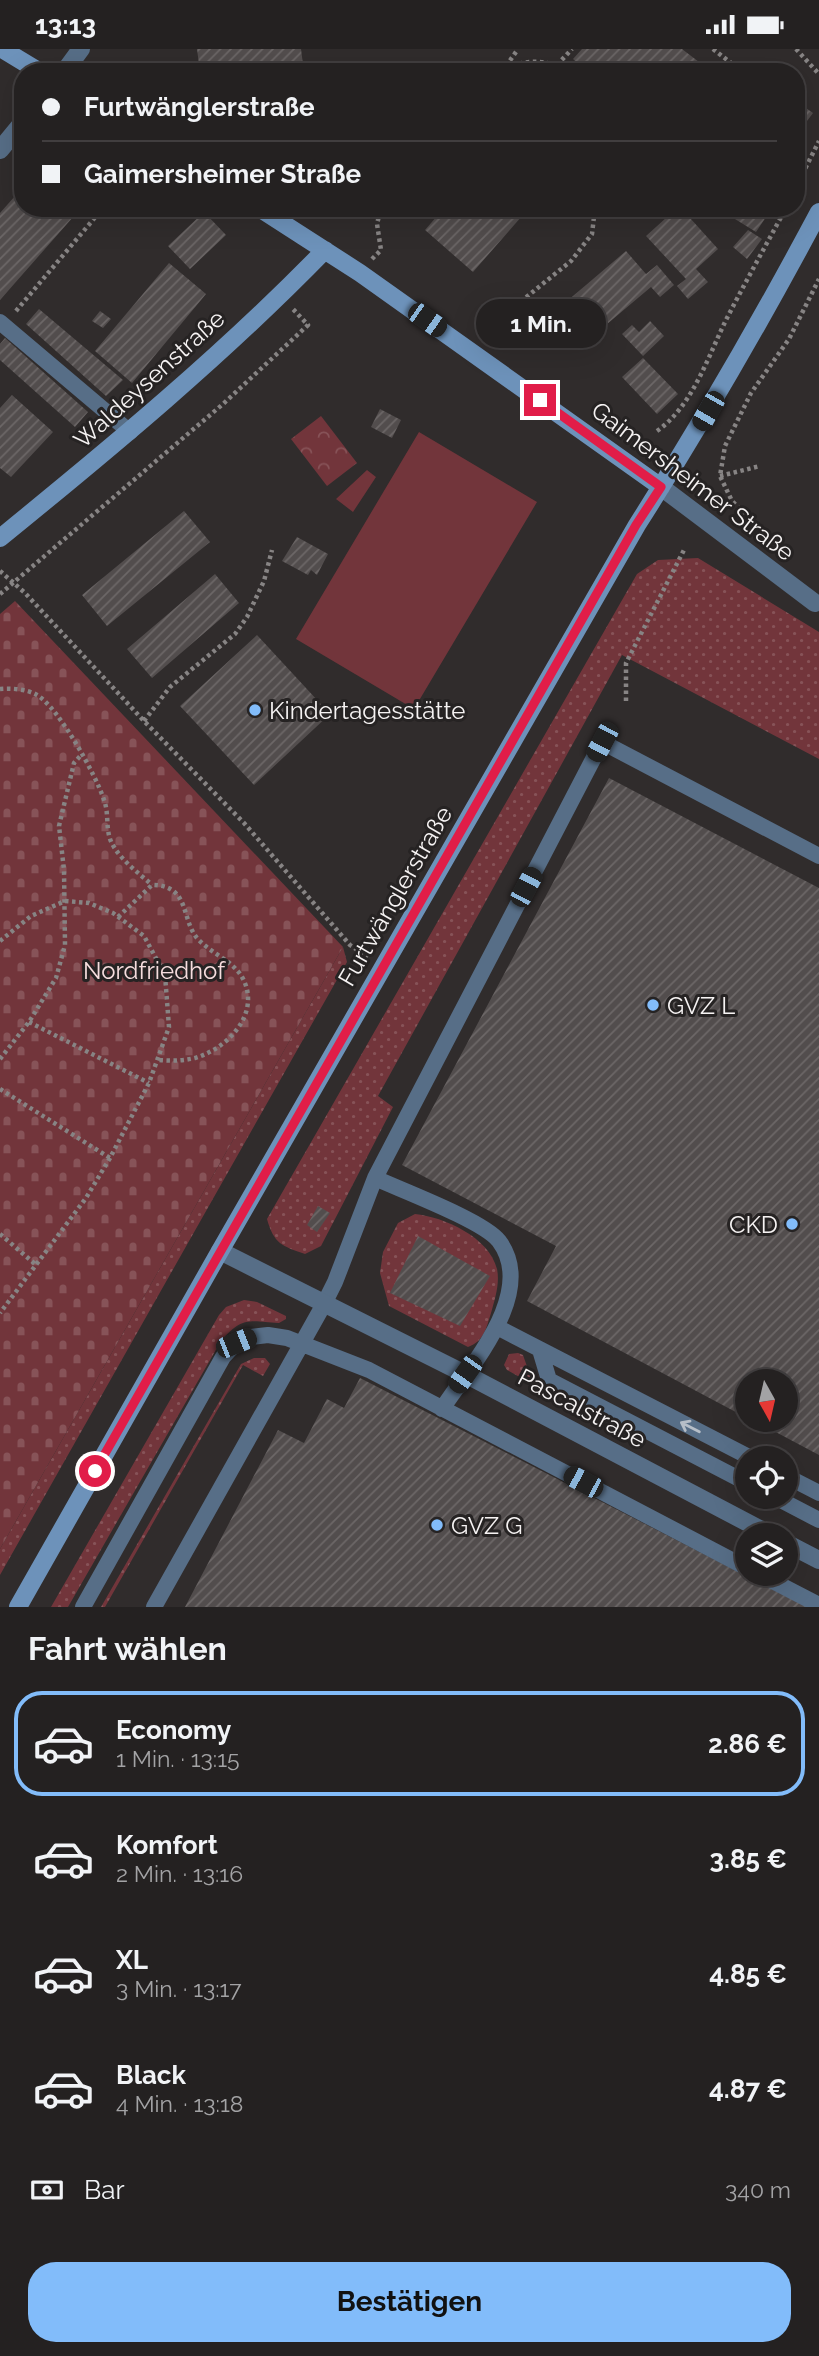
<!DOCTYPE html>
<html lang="de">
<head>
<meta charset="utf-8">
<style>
  :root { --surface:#242121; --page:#2c292a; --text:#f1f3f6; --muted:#a3a3a5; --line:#413e3f; --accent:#82bcfa }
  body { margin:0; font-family:Raleway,sans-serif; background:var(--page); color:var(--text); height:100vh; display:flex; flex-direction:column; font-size:26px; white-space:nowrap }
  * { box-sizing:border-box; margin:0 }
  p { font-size:23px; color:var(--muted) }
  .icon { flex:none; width:38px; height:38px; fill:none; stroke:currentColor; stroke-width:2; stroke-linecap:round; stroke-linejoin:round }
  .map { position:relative; height:1558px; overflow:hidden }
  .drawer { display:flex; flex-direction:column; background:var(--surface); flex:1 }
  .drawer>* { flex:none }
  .banner { position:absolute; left:14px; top:14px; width:791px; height:154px; border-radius:28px; box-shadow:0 7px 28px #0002,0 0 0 2px var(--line); display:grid; align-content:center; height:154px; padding:0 28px; background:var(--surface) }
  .needle { width:46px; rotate:172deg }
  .tools { position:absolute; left:735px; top:1320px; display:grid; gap:14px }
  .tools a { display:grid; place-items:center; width:63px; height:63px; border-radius:50%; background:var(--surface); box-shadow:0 7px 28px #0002,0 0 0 2px var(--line); font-size:35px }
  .end { position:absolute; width:32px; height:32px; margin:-16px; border:9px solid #e11d48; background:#fff; box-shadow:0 0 0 4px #fff }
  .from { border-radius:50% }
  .bubble { position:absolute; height:49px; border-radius:24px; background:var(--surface); box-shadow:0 7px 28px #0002,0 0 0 2px var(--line); font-size:23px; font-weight:700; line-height:49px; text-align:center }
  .car { position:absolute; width:21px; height:42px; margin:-21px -10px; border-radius:9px; box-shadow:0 0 5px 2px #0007; background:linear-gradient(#222 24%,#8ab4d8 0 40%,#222 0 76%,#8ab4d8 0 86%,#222 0) }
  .banner b { display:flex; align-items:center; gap:24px; height:66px; font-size:26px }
  .banner b+b { border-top:2px solid var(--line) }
  .banner i { width:18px; height:18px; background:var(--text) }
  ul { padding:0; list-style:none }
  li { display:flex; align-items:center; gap:21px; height:105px; margin:0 14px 10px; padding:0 14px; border:4px solid transparent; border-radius:28px }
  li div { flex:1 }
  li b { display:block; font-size:26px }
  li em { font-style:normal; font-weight:700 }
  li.active { border-color:var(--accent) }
  li>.icon { width:63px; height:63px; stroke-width:1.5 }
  h2 { padding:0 28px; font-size:32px; line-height:84px }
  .pay { display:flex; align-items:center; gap:18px; height:77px; padding:0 28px; font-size:26px }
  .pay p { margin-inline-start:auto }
  .button { display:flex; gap:14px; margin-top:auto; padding:14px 28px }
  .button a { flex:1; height:80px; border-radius:28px; background:var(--accent); color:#111; font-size:28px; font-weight:700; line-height:80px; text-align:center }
  .status { display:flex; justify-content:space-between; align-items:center; height:49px; padding:0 35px; background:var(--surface); direction:ltr }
  .status svg { height:19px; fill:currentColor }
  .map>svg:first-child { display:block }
  .grass { fill:url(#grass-dots) }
  .cemetery { fill:url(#cemetery-stones) }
  .park { fill:url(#park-crowns) }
  .pitch { fill:#72353b }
  .building { fill:url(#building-hatch) }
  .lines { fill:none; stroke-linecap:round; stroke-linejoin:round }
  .path { stroke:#878484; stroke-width:4.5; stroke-dasharray:3.5 3.5; stroke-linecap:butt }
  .lane { stroke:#576e87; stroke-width:16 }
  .street { stroke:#576e87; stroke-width:18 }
  .secondary { stroke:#6d92ba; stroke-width:18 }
  .oneway { stroke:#b6bec8 }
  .route { stroke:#e11d48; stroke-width:9 }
  .poi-dot { fill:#82bcfa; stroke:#262323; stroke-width:2.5 }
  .labels { text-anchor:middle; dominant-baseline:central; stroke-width:6; stroke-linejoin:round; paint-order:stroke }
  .street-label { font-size:24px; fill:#f6f3f3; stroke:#262323 }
  .poi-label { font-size:24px; fill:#f6f3f3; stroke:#262323; text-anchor:start }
  .park-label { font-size:24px; fill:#f6ddde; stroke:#262323 }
</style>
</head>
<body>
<div class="status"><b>13:13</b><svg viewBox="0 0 49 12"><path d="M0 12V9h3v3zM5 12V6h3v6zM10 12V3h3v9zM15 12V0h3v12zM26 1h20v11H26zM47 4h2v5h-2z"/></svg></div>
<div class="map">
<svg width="819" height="1558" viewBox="0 0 819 1558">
  <defs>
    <pattern id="grass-dots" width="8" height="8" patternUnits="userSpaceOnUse" patternTransform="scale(1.75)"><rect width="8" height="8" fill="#72353b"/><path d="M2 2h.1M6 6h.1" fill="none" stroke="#875358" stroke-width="1.8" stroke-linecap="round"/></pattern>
    <pattern id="cemetery-stones" width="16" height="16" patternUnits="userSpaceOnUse" patternTransform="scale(1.75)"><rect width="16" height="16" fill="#72353b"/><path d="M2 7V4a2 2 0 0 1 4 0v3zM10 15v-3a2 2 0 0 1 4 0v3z" fill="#875358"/></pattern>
    <pattern id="park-crowns" width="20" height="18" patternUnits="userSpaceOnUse" patternTransform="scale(1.75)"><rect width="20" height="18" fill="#72353b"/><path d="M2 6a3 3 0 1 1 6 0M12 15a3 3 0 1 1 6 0" fill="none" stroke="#875358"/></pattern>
    <pattern id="building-hatch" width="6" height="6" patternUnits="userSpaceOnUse" patternTransform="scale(1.75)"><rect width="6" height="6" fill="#524d4d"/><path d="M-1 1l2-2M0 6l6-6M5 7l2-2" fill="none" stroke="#6c6767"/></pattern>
  </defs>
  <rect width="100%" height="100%" fill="#302c2c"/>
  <path class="grass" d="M698,509l121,74v127l-197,-104 -244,441 15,11 -72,139 -16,8c-23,-8 -31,-10 -38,-35l370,-645 21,-14z
    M343,898l4,15 -347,613v-26z
    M415,1165c29,3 74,23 82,55 3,14 -2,30 -6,44 -5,16 -7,28 -23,34l-79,-41 -9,-33 3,-21 15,-29z
    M244,1251l13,2 29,14v3l-7,4c-29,-2 -37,-7 -58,18l-153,266h-17l168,-292 7,-8z
    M518,1304l5,2 8,23 8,10 -32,-18 -3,-5 5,-11z
    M254,1309h11l5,6 -7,12 -20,-11 -138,242h-4l140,-243z"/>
  <path class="cemetery" d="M15,552l328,346 -343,602v-935z"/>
  <path class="park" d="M321,367l36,47 -30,23 -36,-47z"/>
  <path class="pitch" d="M419,383l118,70 -123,207 -118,-70z
    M367,421l9,7 -23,35 -17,-13z"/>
  <path class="building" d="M197,0h104l3,23h-104z
    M582,0h100l30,23h-125l-14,-13z
    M796,52l17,12 -9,12 -8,-6z
    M23,138v21h58l-81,92v-87z
    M444,159h85l-56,64 -48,-42z
    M677,159h4l37,41 -22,20 12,13 -20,17 -11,-13 9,-7 -40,-43z
    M724,159h48l-16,24 -34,-21z
    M204,163l22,23 -36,34 -22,-23z
    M748,181l14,9 -15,20 -14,-12z
    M626,202l20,23 11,-9 17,20 -14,12 -9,-10 -57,48 -28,-33z
    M169,214l37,31 -74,89 -37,-32z
    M39,260l84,71 -17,16 -80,-72z
    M100,262l11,8 -8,9 -11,-7z
    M650,272l14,15 -21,20 -21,-22 10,-9 7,7z
    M5,289l83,74 -13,15 -75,-67v-16z
    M643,309l35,36 -21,20 -35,-37z
    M12,346l41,37 -42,45 -11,-9v-60z
    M380,360l21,11 -9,18 -21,-11z
    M184,462l26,31 -103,84 -25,-31z
    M297,488l31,17 -11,21 -6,-5 -3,5 -26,-14z
    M215,525l24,29 -87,75 -25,-29z
    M257,586l73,79 -76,71 -74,-79z
    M609,729l210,110v567l-68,-36h35v-38h-39v37l-220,-117 29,-55 -154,-81z
    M318,1157l12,7 -13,19 -10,-7z
    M418,1187l72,40 -30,50 -70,-33z
    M360,1329l447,229h-622l93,-177 26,13 23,-44 17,9z"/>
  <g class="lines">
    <path class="path" d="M713,0l18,14 7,9
      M796,0l23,25
      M485,23c27,-7 58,-19 81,0
      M502,23l16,-23
      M557,23v-7l15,-16
      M796,138l23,-46
      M306,167l6,-8
      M372,210l9,-9 -4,-26 4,-16
      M16,262l87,-103
      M488,279l83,-67 21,-27 3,-26
      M657,382c36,-25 51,-75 70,-113 19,-37 39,-73 59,-110
      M720,427l40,-10
      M742,476l6,-8 -16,-16 -12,-25 5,-30 26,-53 38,-54 30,-60
      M0,522l25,22 119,128 100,102 106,122 18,12
      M0,545l223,-190 85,-79 -16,-17
      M0,640c11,-1 27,0 37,6 22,13 59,80 67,105 6,16 0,32 10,47 9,15 26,27 38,38
      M626,652v-38l59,-115
      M144,672l26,-34 65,-53 12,-17 17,-36 8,-31
      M118,868l34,-32c38,0 29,34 45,53 13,15 35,22 45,39 20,35 -13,71 -47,81 -13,3 -25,3 -37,2
      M0,892l31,-25 34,-15 24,2 24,10 31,23 21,39 4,52 -20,56 -39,75 -24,40 -86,115
      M29,973l120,61
      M0,1010l29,-37 27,-44 9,-33 -1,-75 -5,-44 15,-63 8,-9
      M0,1040l110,69
      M0,1185l35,30"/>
    <path class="lane" d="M0,273l130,110
      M375,1129c26,12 109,43 124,63 39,52 -30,126 -57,168
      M497,1278l254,131
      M540,1301l9,30 198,103
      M786,1427l33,17
      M773,1447l46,24
      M757,1524l62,32
      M83,1558l140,-250 13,-14 15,-6 17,-2 19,3 82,32 378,198
      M154,1558l170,-303 11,-22 40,-104 227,-436 217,114"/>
    <path class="street" d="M64,23l17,-23
      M0,101l23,-28
      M661,438l154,116
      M220,1202l245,123 306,161
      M786,1494l33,17"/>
    <path class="secondary" d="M2,0l38,23
      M259,159l101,65 301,214
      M0,489c112,-91 224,-184 325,-288
      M18,1558l202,-356 417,-726c65,-102 125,-206 182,-313"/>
  </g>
  <defs><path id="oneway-shaft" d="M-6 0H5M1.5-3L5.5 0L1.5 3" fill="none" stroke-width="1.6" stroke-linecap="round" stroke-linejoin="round" transform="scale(1.75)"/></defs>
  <use class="oneway" href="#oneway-shaft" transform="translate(690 1378) rotate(-153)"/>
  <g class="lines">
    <path class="route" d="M95,1422l541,-946 25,-38 -121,-87"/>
  </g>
  <g class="poi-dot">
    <circle cx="255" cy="661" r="7"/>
    <circle cx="653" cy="956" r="7"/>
    <circle cx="792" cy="1175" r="7"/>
    <circle cx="437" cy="1476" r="7"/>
  </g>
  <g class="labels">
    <g class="street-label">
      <text transform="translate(149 330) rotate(-42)">Waldeysenstraße</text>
      <text transform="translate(693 432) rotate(37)">Gaimersheimer Straße</text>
      <text transform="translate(395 847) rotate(-60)">Furtwänglerstraße</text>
      <text transform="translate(582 1359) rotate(28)">Pascalstraße</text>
    </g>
    <g class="poi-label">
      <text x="269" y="661">Kindertagesstätte</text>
      <text x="667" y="956">GVZ L</text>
      <text x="778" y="1175" text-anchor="end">CKD</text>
      <text x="451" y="1476">GVZ G</text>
    </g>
    <g class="park-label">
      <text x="154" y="921">Nordfriedhof</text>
    </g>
  </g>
</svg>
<div class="tools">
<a><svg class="needle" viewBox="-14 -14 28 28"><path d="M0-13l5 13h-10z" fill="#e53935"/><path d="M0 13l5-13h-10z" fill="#a3a3a5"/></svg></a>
<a><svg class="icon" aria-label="locate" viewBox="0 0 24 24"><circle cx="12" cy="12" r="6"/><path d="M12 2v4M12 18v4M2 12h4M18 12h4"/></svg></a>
<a><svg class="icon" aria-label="layers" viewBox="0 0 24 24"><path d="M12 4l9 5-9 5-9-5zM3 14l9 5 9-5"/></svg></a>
</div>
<i class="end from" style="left:95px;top:1422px"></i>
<i class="end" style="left:540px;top:351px"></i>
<div class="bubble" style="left:476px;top:250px;width:130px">1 Min.</div>
<i class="car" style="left:427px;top:271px;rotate:125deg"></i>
<i class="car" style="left:708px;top:362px;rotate:210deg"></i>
<i class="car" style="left:602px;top:693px;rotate:208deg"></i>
<i class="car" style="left:526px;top:838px;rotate:28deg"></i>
<i class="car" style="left:236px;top:1294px;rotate:68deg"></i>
<i class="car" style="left:465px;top:1325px;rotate:215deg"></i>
<i class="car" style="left:583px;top:1433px;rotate:298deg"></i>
<div class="banner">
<b><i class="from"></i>Furtwänglerstraße</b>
<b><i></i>Gaimersheimer Straße</b>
</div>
</div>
<section class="drawer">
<h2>Fahrt wählen</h2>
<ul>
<li class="active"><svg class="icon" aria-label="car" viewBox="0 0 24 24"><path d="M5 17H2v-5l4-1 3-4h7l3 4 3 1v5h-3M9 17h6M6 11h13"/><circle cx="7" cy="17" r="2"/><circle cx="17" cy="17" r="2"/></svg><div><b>Economy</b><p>1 Min. · 13:15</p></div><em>2.86 €</em></li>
<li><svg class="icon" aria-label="car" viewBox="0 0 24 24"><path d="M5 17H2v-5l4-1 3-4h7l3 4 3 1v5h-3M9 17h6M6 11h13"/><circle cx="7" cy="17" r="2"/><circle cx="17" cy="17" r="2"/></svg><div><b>Komfort</b><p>2 Min. · 13:16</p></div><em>3.85 €</em></li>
<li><svg class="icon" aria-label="car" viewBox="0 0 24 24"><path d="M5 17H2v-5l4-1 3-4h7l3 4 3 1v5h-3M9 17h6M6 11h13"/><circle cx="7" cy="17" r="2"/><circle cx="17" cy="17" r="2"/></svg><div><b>XL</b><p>3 Min. · 13:17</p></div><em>4.85 €</em></li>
<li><svg class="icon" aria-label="car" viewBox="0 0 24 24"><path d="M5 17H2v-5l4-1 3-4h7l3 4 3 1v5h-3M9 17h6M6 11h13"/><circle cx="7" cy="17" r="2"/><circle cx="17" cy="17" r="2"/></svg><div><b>Black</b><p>4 Min. · 13:18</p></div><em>4.87 €</em></li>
</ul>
<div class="pay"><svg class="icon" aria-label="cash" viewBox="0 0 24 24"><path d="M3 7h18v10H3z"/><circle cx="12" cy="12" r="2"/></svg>Bar<p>340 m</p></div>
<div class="button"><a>Bestätigen</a></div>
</section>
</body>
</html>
